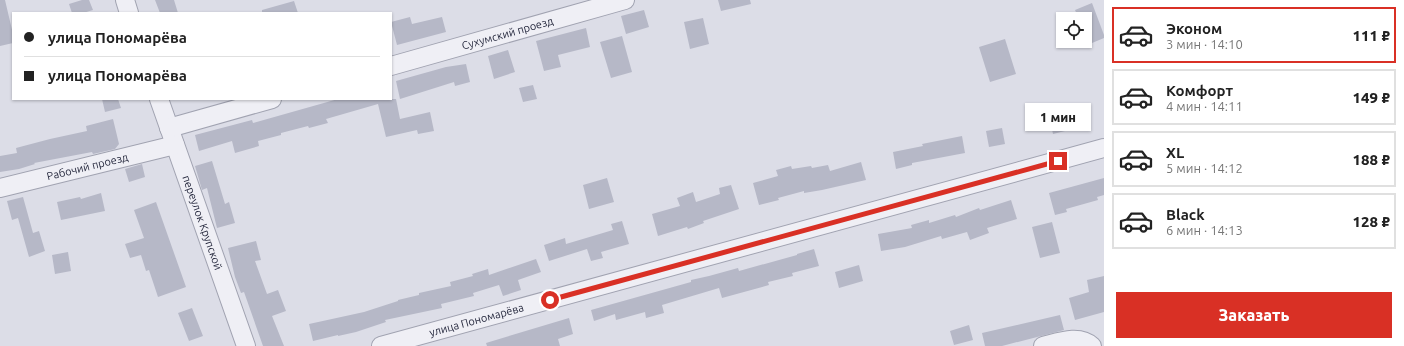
<!DOCTYPE html>
<html lang="ru">
<head>
<meta charset="utf-8">
<style>
  :root { --surface:#fff; --page:#f2f2f2; --text:#222; --muted:#767676; --line:#e0e0e0; --accent:#d93025 }
  body { margin:0; font-family:Ubuntu,sans-serif; background:var(--page); color:var(--text); height:100vh; display:flex; flex-direction:column; font-size:15px; white-space:nowrap }
  * { box-sizing:border-box; margin:0 }
  p { font-size:13px; color:var(--muted) }
  .icon { flex:none; width:22px; height:22px; fill:none; stroke:currentColor; stroke-width:2; stroke-linecap:round; stroke-linejoin:round }
  .map { position:relative; flex:1; overflow:hidden }
  .sheet { display:flex; flex-direction:column; background:var(--surface); width:300px }
  .sheet>* { flex:none }
  .top-card { position:absolute; left:12px; top:12px; width:380px; height:88px; border-radius:0px; box-shadow:0 1px 3px #0004; display:grid; align-content:center; height:88px; padding:0 12px; background:var(--surface) }
  .controls { position:absolute; left:1056px; top:12px; display:grid; gap:8px }
  .controls a { display:grid; place-items:center; width:36px; height:36px; border-radius:0px; background:var(--surface); box-shadow:0 1px 3px #0004; font-size:20px }
  .end { position:absolute; width:18px; height:18px; margin:-9px; border:5px solid #d93025; background:#fff; box-shadow:0 0 0 2px #fff }
  .from { border-radius:50% }
  .bubble { position:absolute; height:28px; border-radius:0px; background:var(--surface); box-shadow:0 1px 3px #0004; font-size:13px; font-weight:800; line-height:28px; text-align:center }
  .top-card b { display:flex; align-items:center; gap:14px; height:38px; font-size:15px }
  .top-card b+b { border-top:1px solid var(--line) }
  .top-card i { width:10px; height:10px; background:var(--text) }
  ul { padding:7px 0 0; list-style:none }
  li { display:flex; align-items:center; gap:12px; height:56px; margin:0 8px 6px; padding:0 4px; border:2px solid var(--line); border-radius:0px }
  li div { flex:1 }
  li b { display:block; font-size:15px }
  li em { font-style:normal; font-weight:800 }
  li.selected { border-color:var(--accent) }
  li>.icon { width:36px; height:36px; stroke-width:1.5 }
  .button { display:flex; gap:8px; margin-top:auto; padding:8px 12px }
  .button a { flex:1; height:46px; border-radius:0px; background:var(--accent); color:#fff; font-size:16px; font-weight:800; line-height:46px; text-align:center }
  main { display:flex; flex:1; min-height:0 }
  .map>svg:first-child { display:block }
  .building { fill:#b6b8c7 }
  .lines { fill:none; stroke-linecap:round; stroke-linejoin:round }
  .minor-casing { stroke:#a1a3b1; stroke-width:20 }
  .minor { stroke:#efeff5; stroke-width:18 }
  .route { stroke:#d93025; stroke-width:5 }
  .labels { text-anchor:middle; dominant-baseline:central; stroke-width:3; stroke-linejoin:round; paint-order:stroke }
  .street-label { font-size:11px; fill:#25283d; stroke:#ebedf4 }
</style>
</head>
<body>
<main>
<div class="map">
<svg width="1104" height="346" viewBox="0 0 1104 346">
  <rect width="100%" height="100%" fill="#dcdde7"/>
  <path class="building" d="M0,0h5l8,34v9l-13,3z
    M82,0h7l4,10 -10,3h-11l-3,-9z
    M155,0h19l4,13h-18z
    M718,0h32l1,4 -30,7z
    M294,1l4,12h-36v-3z
    M1092,3l12,32v3l-12,5 -7,-16v-8h-6l-4,-9z
    M644,10l5,17 -23,7 -5,-18z
    M410,17l2,7 30,-7 4,15 -49,13 -6,-23z
    M703,18l6,26 -19,5 -6,-27z
    M586,28l4,19 -32,8 3,12 -17,4 -8,-30z
    M622,36l10,36 -21,6 -11,-36z
    M1005,39l11,35 -26,8 -11,-35z
    M508,50l7,22 -21,7 -6,-23z
    M466,64l4,18 -15,4 -1,-4 -54,17 -4,-18 50,-14z
    M533,85l4,14 -14,3 -4,-14z
    M102,99h16l3,9 -16,4z
    M338,99h58l4,20 30,-7 4,19 -16,3 -1,-4 -31,7 -8,-33 -52,15 2,4 -19,5 -1,-2 -27,7v2l-23,6 1,5 -24,7 -3,-12 -33,10 -4,-16 57,-15 1,3z
    M1061,113l4,18 -12,3 -4,-19z
    M113,119l6,25 -4,5 -22,5 -1,-2 -58,11 1,1 -16,5 -19,3v-16l17,-3 -1,-5 34,-9 37,-8 -1,-5z
    M1002,128l3,16 -16,3 -3,-16z
    M962,136l3,17 -53,10v2l-16,4 -3,-17 30,-6 -1,-2z
    M212,161l13,43 4,-2 6,21 -18,5 -10,-40 -5,2 -7,-24z
    M861,162l5,18 -44,10 -18,3v-2l-26,7 1,2 -20,5 -6,-22 25,-7 -2,-6 15,-4 1,3 19,-3 1,2 16,-3 2,6z
    M142,164l3,13 -16,5 -4,-13z
    M607,178l7,24 -25,7 -6,-24z
    M1104,178v17l-7,2 1,3 -32,9 1,3 -12,3 -6,-22z
    M731,185l8,24 -36,12 1,2 -16,6 -1,-2 -29,9 -6,-22 28,-8 -3,-8 16,-6 3,10 24,-8 -1,-6z
    M101,193l4,18 -44,9 -4,-18 23,-5 1,2z
    M23,197l10,36 6,-2 6,20 -16,6 -11,-39 -6,2 -5,-19z
    M1011,200l6,19 -30,9 2,5 -19,7 -3,-8 -25,7 -1,-3 -36,11 -24,4 -3,-17 34,-6 -1,-3 18,-5v3l26,-8 1,2 23,-9 1,2z
    M156,202l30,85 -28,10 -9,-27 -3,1 -5,-16 -11,3 -5,-14 19,-6 -10,-28z
    M622,221l7,23 -28,8 2,6 -12,3 -4,-12 -38,12 -5,-16 21,-7 1,6 47,-14 -2,-6z
    M1052,222l8,31 -20,5 -8,-31z
    M256,241l5,19 -6,1 12,33 11,-4 8,21 -14,5 12,30h-21l-19,-54 -3,1 -6,-16 -7,-29z
    M814,249l5,17 -27,7 1,3 -25,6 1,3 -47,13 -3,-10 -57,17 2,8 -18,5 -1,-6 -29,8 -1,-6 -21,7 -3,-11 100,-28v-2l18,-4 29,-8 1,3 58,-16v-1z
    M68,252l3,19 -16,3 -3,-19z
    M536,259l5,13 -23,8 3,10 -18,6 -4,-11 -26,8 1,3 -33,8 1,4 -57,12 1,2 -30,10 -18,4v-1l-25,6 -4,-17 55,-12 34,-11v-1l21,-5v-2l32,-7 -1,-4 23,-6 -1,-2 16,-5 1,6z
    M859,265l4,16 -24,7 -4,-16z
    M1104,276v36l-29,8 -6,-22 20,-6 -2,-12z
    M192,308l11,28 -14,5 -11,-28z
    M1060,315l4,15 -62,16h-17l-3,-13z
    M569,318l4,16 -15,5 2,7h-73l-1,-3z
    M969,325l4,15 -19,5 -4,-14z"/>
  <g class="lines">
    <g class="minor-casing">
      <g id="minor">
        <path d="M125,0l4,13"/>
        <path id="s1" d="M391,66l234,-66"/>
        <path id="s2" d="M159,99l87,247"/>
        <path d="M169,128l103,-29"/>
        <path id="s3" d="M0,188l175,-43"/>
        <path id="s4" d="M381,346l723,-198"/>
        <path d="M1043,346c16,-4 36,-12 49,0"/>
      </g>
    </g>
    <use href="#minor" class="minor"/>
  </g>
  <g class="lines">
    <path class="route" d="M550,300l508,-139"/>
  </g>
  <g class="labels">
    <g class="street-label">
      <text stroke="none"><textPath href="#s1" startOffset="121">Сухумский проезд</textPath></text>
      <text stroke="none"><textPath href="#s3" startOffset="90">Рабочий проезд</textPath></text>
      <text stroke="none"><textPath href="#s2" startOffset="131">переулок Крупской</textPath></text>
      <text stroke="none"><textPath href="#s4" startOffset="99">улица Пономарёва</textPath></text>
    </g>
  </g>
</svg>
<div class="controls">
<a><svg class="icon" aria-label="locate" viewBox="0 0 24 24"><circle cx="12" cy="12" r="6"/><path d="M12 2v4M12 18v4M2 12h4M18 12h4"/></svg></a>
</div>
<i class="end from" style="left:550px;top:300px"></i>
<i class="end" style="left:1058px;top:161px"></i>
<div class="bubble" style="left:1025px;top:103px;width:66px">1 мин</div>
<div class="top-card">
<b><i class="from"></i>улица Пономарёва</b>
<b><i></i>улица Пономарёва</b>
</div>
</div>
<section class="sheet">
<ul>
<li class="selected"><svg class="icon" aria-label="car" viewBox="0 0 24 24"><path d="M5 17H2v-5l4-1 3-4h7l3 4 3 1v5h-3M9 17h6M6 11h13"/><circle cx="7" cy="17" r="2"/><circle cx="17" cy="17" r="2"/></svg><div><b>Эконом</b><p>3 мин · 14:10</p></div><em>111 ₽</em></li>
<li><svg class="icon" aria-label="car" viewBox="0 0 24 24"><path d="M5 17H2v-5l4-1 3-4h7l3 4 3 1v5h-3M9 17h6M6 11h13"/><circle cx="7" cy="17" r="2"/><circle cx="17" cy="17" r="2"/></svg><div><b>Комфорт</b><p>4 мин · 14:11</p></div><em>149 ₽</em></li>
<li><svg class="icon" aria-label="car" viewBox="0 0 24 24"><path d="M5 17H2v-5l4-1 3-4h7l3 4 3 1v5h-3M9 17h6M6 11h13"/><circle cx="7" cy="17" r="2"/><circle cx="17" cy="17" r="2"/></svg><div><b>XL</b><p>5 мин · 14:12</p></div><em>188 ₽</em></li>
<li><svg class="icon" aria-label="car" viewBox="0 0 24 24"><path d="M5 17H2v-5l4-1 3-4h7l3 4 3 1v5h-3M9 17h6M6 11h13"/><circle cx="7" cy="17" r="2"/><circle cx="17" cy="17" r="2"/></svg><div><b>Black</b><p>6 мин · 14:13</p></div><em>128 ₽</em></li>
</ul>
<div class="button"><a>Заказать</a></div>
</section>
</main>
</body>
</html>
